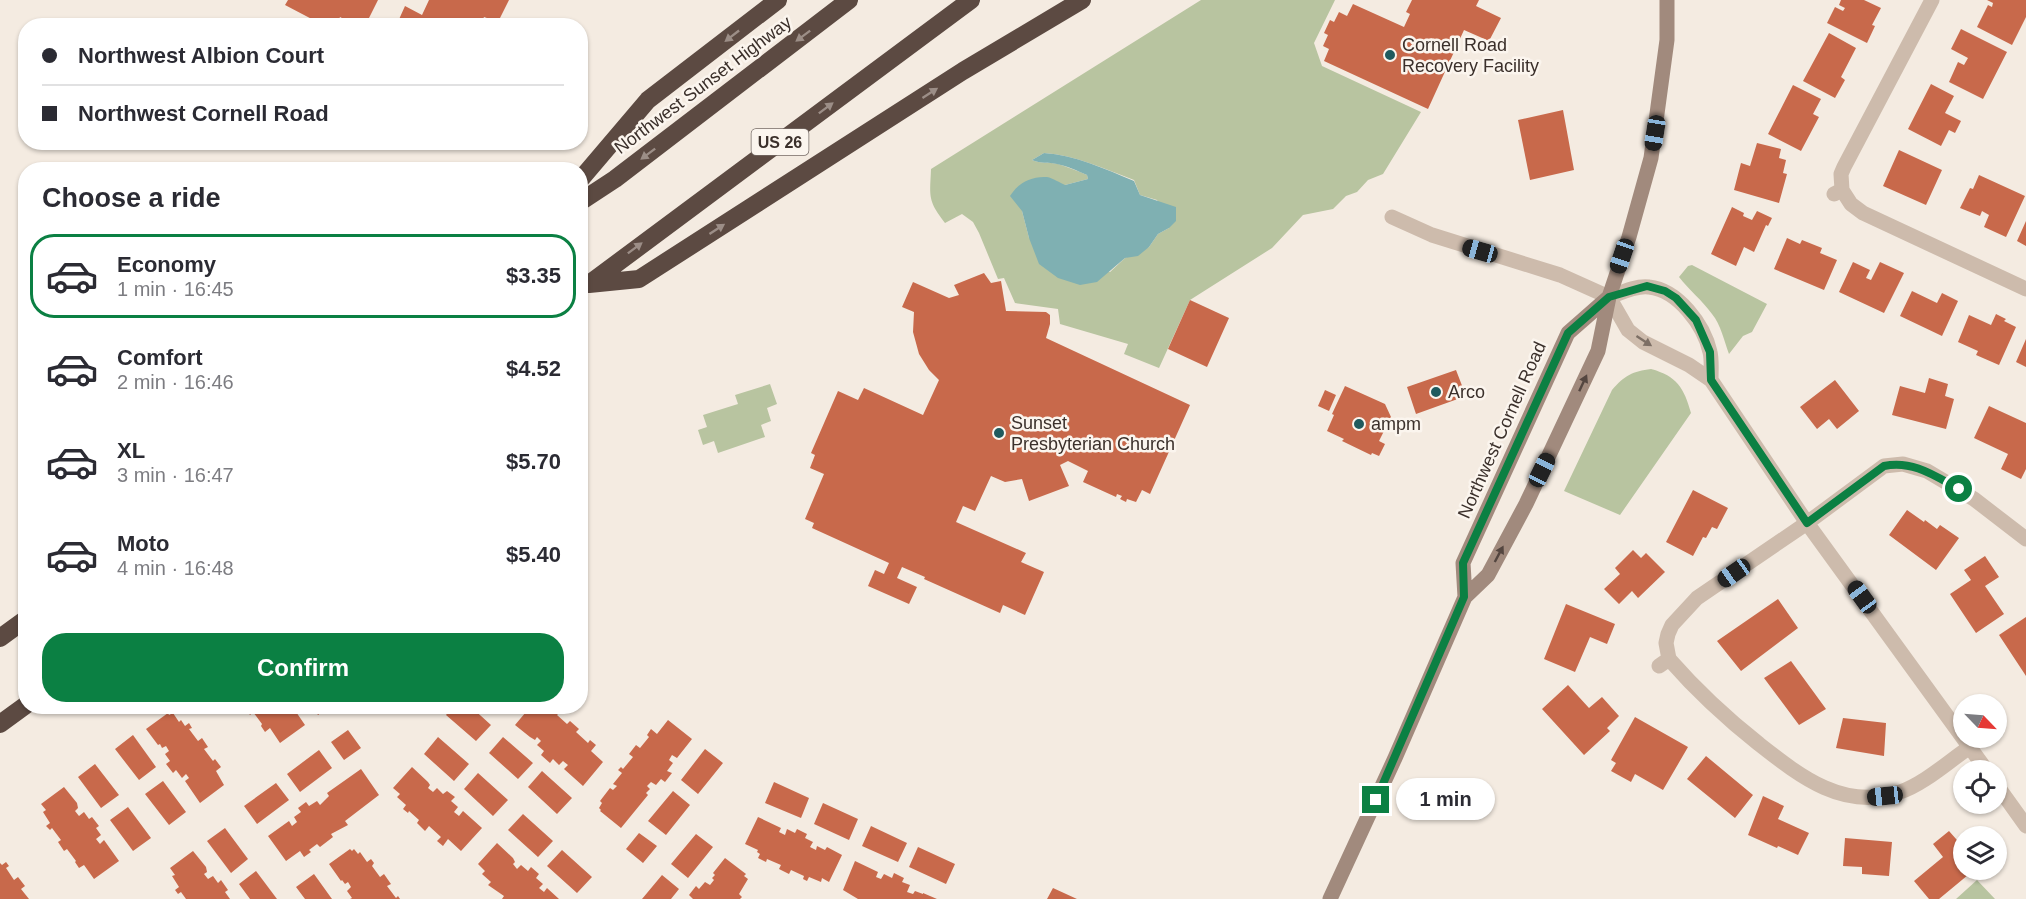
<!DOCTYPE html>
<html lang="en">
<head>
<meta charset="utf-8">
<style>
  :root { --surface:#fff; --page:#f7f7f7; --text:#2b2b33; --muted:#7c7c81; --line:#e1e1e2; --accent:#0b8043 }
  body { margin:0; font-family:Helvetica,sans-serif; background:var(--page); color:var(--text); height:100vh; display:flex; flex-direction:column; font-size:22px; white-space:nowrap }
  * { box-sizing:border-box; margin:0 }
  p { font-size:20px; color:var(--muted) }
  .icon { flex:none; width:33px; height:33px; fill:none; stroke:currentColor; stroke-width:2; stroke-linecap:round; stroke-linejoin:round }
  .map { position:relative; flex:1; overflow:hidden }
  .panel { position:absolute; left:18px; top:162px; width:570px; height:552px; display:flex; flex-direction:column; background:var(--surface); border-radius:24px; box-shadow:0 2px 4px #0004 }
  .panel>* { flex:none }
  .guide { position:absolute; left:18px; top:18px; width:570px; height:132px; border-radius:24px; box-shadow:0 2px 4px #0004; display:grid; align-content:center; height:132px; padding:0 24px; background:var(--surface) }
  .needle { width:39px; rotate:115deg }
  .tools { position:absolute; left:1953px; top:694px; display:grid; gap:12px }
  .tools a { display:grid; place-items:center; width:54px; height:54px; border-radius:50%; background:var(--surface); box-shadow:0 2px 4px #0004; font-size:30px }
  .end { position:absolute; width:27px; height:27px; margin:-14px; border:8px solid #0b8043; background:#fff; box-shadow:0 0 0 3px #fff }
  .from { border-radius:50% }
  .bubble { position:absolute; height:42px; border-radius:21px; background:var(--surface); box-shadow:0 2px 4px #0004; font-size:20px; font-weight:600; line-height:42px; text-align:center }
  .car { position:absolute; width:18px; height:36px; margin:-18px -9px; border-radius:8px; box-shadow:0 0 4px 2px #0007; background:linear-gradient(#222 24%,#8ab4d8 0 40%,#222 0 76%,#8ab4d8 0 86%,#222 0) }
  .guide b { display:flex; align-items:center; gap:21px; height:57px; font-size:22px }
  .guide b+b { border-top:2px solid var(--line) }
  .guide i { width:15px; height:15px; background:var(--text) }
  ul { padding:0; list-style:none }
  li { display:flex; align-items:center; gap:18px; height:84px; margin:0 12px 9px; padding:0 12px; border:3px solid transparent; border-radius:24px }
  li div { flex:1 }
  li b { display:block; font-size:22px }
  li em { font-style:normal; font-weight:600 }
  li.active { border-color:var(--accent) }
  li>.icon { width:54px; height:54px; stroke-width:1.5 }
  h2 { padding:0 24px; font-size:27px; line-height:72px }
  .cta { display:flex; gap:12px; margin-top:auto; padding:12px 24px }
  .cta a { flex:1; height:69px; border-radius:24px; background:var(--accent); color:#fff; font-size:24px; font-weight:600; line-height:69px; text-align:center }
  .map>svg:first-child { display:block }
  .green { fill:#b8c4a0; fill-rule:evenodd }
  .water { fill:#7fb0b2 }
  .building { fill:#c8694b }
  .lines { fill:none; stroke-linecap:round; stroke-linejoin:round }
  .minor { stroke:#cdbbac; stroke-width:15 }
  .secondary { stroke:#a18a7d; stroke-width:15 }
  .motorway { stroke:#5c4a42; stroke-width:18 }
  .oneway { fill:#9c8e87 }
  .oneway2 { fill:#7d6f65 }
  .oneway3 { fill:#544640 }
  .route { stroke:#0b8043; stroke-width:8 }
  .poi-dot { fill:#1f5a5e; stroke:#fbf5ee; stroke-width:2 }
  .labels { text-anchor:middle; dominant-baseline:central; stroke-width:5; stroke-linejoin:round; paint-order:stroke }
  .shield { fill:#fbf5ee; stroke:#756b66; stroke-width:1.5 }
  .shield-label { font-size:16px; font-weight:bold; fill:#3b302b }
  .poi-label { font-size:18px; fill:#3b302b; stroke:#fbf5ee; text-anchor:start }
  .street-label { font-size:18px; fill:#3b302b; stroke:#fbf5ee }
</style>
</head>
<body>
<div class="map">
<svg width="2026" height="899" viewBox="0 0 2026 899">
  <rect width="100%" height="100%" fill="#f4ebe1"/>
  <path class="green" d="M1201,0h134l-21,43 8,23 99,46 -38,62 -15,6 -11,12 -11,4 -13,13 -30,6 -31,33 -82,52 -31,68 -35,-14 4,-10 -68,-20 -2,-15 -43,-6 -11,-25 -6,1 -19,-46 -6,-11 -11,-8 -17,9c-18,-23 -15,-27 -14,-54zM1044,153c31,2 61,16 90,27l6,15 17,5 12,28 -11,6 -9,13 -24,11 -15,14 -81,-34 -7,-27 43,-26 23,-6 -1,-4c-9,-4 -19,-8 -29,-11 -9,-2 -17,0 -26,-4z
    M1692,265l75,39 -15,28 -9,4 -14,18c-5,-13 -8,-29 -17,-40 -10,-14 -23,-24 -33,-37l9,-11z
    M1651,369c26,7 33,19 40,44l-71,102 -56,-24 48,-101c12,-14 21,-19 39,-21z
    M770,384l7,20 -10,4 4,13 -10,4 4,12 -47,16 -4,-12 -11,4 -5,-15 9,-3 -4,-12 35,-11 -3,-9z
    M1977,880l18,19h-39z"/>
  <path class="water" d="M1044,153c31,2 61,16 90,28l6,14 36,12v14l-7,7 -11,6 -9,13 -11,9 -13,2 -28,24 -17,3 -22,-7 -19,-14 -10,-26 -7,-27 -12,-15c8,-13 21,-20 37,-19 6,1 13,6 18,8l23,-6 -1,-4c-9,-4 -20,-9 -30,-11 -9,-2 -16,0 -25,-4z"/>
  <path class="building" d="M288,0h90l-13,26h-8l-17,-9 -4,9h-11l-40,-21z
    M429,0h80l-11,22 -14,-5 -4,9h-84l9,-20 17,9z
    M1412,0h67l-3,6 25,12 -12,23 -25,-11 -36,79 -104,-48 5,-12 -6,-3 5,-11 -4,-2 6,-13 4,2 5,-10 8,4 6,-12 51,23 6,-13 -4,-2z
    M1841,0h23l17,8 -9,17 3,1 -8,17 -40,-20 8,-16 8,4 2,-3 -6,-3z
    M1987,0h39v17l-14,28 -35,-18 11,-22 4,2 1,-4z
    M1961,29l46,23 -24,47 -34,-17 9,-20 6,3 4,-7 -17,-9z
    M1829,33l27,15 -15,29 4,3 -10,18 -32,-17z
    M1931,84l23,12 -9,17 16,8 -6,12 -6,-3 -8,16 -33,-17z
    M1793,85l28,14 -8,15 6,3 -18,34 -33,-17z
    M1563,110l11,60 -44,10 -12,-60z
    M1757,143l24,6 -2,9 7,2 -3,13 4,1 -8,29 -45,-13 7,-27 9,3z
    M1899,150l43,20 -16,35 -43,-19z
    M1979,175l46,21 -19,41 -22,-10 5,-12 -7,-4 -2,5 -20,-8 10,-20 3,1z
    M1732,207l12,6 -1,3 9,4 5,-9 15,7 -4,8 -2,-1 -12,27 -10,-5 -8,19 -25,-12z
    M2026,221v25l-9,-5z
    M1787,238l13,6 2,-4 20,8 -2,5 17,7 -13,30 -50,-21z
    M1853,262l17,8 -4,8 5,2 9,-18 24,11 -20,40 -45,-21z
    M984,273l7,10 10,-2 5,30 40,1 4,3v9l-4,14 144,67 -40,89 -8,-4 -6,12 -9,-3 -1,3 -6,-3 2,-3 -5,-2 -1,3 -33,-15 5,-11 -20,-10 -8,4 9,21 -40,15 -7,-22 -17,3 -14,-6 -16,35 -12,-5 -7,16 70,31 -5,9 23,10 -19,43 -22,-10 -3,8 -76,-34 1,-2 -23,-10 -5,11 20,9 -8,17 -41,-18 7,-16 9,4 5,-11 -77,-35 2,-5 -9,-4 19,-45 -14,-6 5,-13 -4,-2 27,-62 20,9 6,-12 59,27 16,-35 -10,-10 -10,-16 -6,-22 1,-20 -12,-5 11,-25 36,16 10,-3 -5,-10z
    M1912,291l25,12 5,-10 16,8 -16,35 -42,-20z
    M1190,300l39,18 -22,49 -39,-18z
    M1996,314l10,5 -2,2 12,6 -17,38 -23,-10 2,-4 -20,-9 11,-27 22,10z
    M2026,339v28l-10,-5z
    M1456,370l10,26 -50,18 -9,-27z
    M1929,378l19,6 -3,12 9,3 -8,30 -54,-14 8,-29 25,7z
    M1835,380l24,31 -22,18 -8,-10 -12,10 -17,-22z
    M1345,386l40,18 6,13 -12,24 6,3 -6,12 -7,-3 -1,2 -29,-14 2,-2 -17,-8 7,-16 -2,-1z
    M1325,390l11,5 -7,16 -11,-5z
    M1989,406l37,17v46l-5,10 -20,-10 7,-15 -34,-16z
    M1693,490l35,18 -11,21 -5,-2 -6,11 -3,-1 -10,19 -27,-14z
    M1907,510l17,12 1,-2 12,9 3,-4 19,13 -23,32 -47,-35z
    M1633,550l8,8 5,-5 19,19 -27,26 -6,-7 -13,13 -15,-15 16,-15 -5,-6z
    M1985,556l14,21 -14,9 19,28 -28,19 -26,-39 21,-14 -7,-10z
    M1778,599l20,29 -57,43 -24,-30z
    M1566,604l49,20 -8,20 -17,-7 -15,35 -31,-13z
    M2026,617v59l-27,-41z
    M1791,661l35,48 -27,16 -35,-47z
    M1568,685l21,23 13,-11 17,19 -12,12 3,3 -26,24 -42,-46z
    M244,706h48l13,19 -25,18 -10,-15 -5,4 -4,-6 1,-2 -9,-12 -3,3z
    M312,706h18l-12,9z
    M453,706h17l21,19 -15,16 -30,-26z
    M494,706h12l-5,6z
    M531,706h13l8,7 3,-3 4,3 -2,2 10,9 3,-3 9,8 -3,3 12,11 2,-3 6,5 -5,6 12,11 -20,24 -19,-17 4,-4 -5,-4 -4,4 -6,-6 -3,4 -9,-8 3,-4 -7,-6 4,-4 -4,-4 -2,3 -5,-3 -15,-12z
    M168,713l1,2 4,-2 6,9 2,-2 4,6 4,-3 3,5 -3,1 9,12 4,-3 6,9 -4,2 9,12 2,-2 6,8 -5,4 8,14 -24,18 -15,-22 4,-3 -3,-4 -4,4 -6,-8 -3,3 -7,-9 4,-3 -5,-7 4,-3 -3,-5 -4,2 -2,-4 -2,1 -12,-16z
    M1635,717l53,30 -25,43 -28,-16 -4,8 -20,-11 5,-8 -5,-3z
    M1843,718l43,5 -2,33 -48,-8z
    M668,720l24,19 -15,19 -5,-3 -3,5 4,3 -6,8 5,2 -7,9 -4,-3 -5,6 -5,-3 -4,4 3,3 -4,4 2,2 -27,33 -21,-17 1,-1 -2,-2 3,-5 -2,-2 10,-13 3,2 4,-4 -4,-2 9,-11 -4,-3 3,-3 2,2 10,-12 -4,-3 7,-9 4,3 9,-11 -2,-2 4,-6 6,5z
    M348,730l13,18 -17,12 -13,-18z
    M133,735l23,32 -17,13 -24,-31z
    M438,737l31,27 -15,17 -30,-27z
    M503,737l30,26 -15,16 -29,-26z
    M705,749l18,14 -25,31 -17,-14z
    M319,750l13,18 -32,24 -13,-18z
    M1706,756l47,39 -18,23 -48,-39z
    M95,764l24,31 -18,13 -23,-31z
    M412,767l16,15 2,3 -2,3 5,4 4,-4 6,6 4,-3 8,6 -4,4 7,6 -4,5 5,4 4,-5 19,17 -21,23 -13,-12 -5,7 -6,-5 4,-4 -12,-11 -4,5 -8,-8 2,-3 -10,-9 -1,2 -5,-4 3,-4 -9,-8 3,-3 -7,-6z
    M361,769l18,26 -34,26 3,4 -17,9 2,3 -13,10 -3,-3 -8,6 2,2 -7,5 -4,-6 -14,10 -18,-25 21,-15 3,5 5,-4 -3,-5 7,-5 -3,-4 8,-6 3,4 8,-5 3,4 9,-9 -2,-3z
    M542,771l30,27 -15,16 -29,-27z
    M478,773l30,27 -15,16 -29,-27z
    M163,781l23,31 -17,13 -24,-31z
    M774,782l35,16 -8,20 -36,-15z
    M276,783l13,17 -32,24 -13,-18z
    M64,787l13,16 1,5 -3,3 4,5 5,-4 5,7 3,-2 7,9 -3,2 5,7 -5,4 4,5 4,-4 15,21 -25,18 -10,-14 -5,3 -4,-6 1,-1 -9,-12 -3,2 -6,-9 3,-2 -9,-12 -2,2 -4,-4 4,-3 -7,-11 3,-2 -5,-6z
    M673,791l17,14 -24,30 -18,-14z
    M1763,796l21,10 -6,13 31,14 -11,22 -20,-9 -1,2 -29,-13z
    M823,803l35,16 -9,21 -35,-16z
    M128,807l23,31 -18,13 -23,-31z
    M523,814l30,27 -15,16 -30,-27z
    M758,817l23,11 -2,4 6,3 2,-6 8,4 2,-4 10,5 -2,4 8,4 -3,5 6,3 1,-4 8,4 2,-3 15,8 -13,27 -7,-4 -1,4 -12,-5 -2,4 -4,-2 1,-3 -13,-6 -2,4 -10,-5 2,-4 -14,-6 -1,3 -8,-4 2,-4 -3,-2 1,-2 -13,-6z
    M871,826l36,17 -9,19 -36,-16z
    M225,828l23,31 -17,14 -24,-32z
    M1949,831l15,17v22h10l-35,29h-10l-15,-18 29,-24 -10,-13z
    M639,833l18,13 -14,17 -17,-14z
    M696,834l17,13 -25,31 -17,-14z
    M1845,838l47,4 -3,34 -27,-2v-7l-19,-1z
    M497,843l16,15 2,4 -2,2 4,5 4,-4 7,6 3,-4 8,7 -3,4 7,6 -4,4 5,4 3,-4 12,11h-57l2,-3 -16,-11 3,-3 -9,-8 3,-3 -7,-7z
    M918,847l37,17 -9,20 -37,-17z
    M350,849l2,2 2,-2 4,5 2,-2 7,10 4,-3 3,4 -2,3 8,11 4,-3 7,10 -4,2 9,12 2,-2 2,3h-50l2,-1 -5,-7 4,-4 -3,-5 -3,2 -3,-4 -1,1 -12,-17z
    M562,850l30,27 -15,16 -30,-27z
    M193,851l13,16 1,5 -3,2 4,5 5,-3 5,7 3,-3 7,10 -3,2 5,7h-44l-5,-7 -3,2 -3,-4 4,-3 -7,-11 3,-1 -5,-7z
    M725,858l21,16 -2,2 4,3 -9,15 3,3 -2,2h-47l-4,-4 7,-9 3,3 6,-7 5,3 4,-5 -2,-2 3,-3 -2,-2z
    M855,861l23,11 -2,5 5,2 3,-5 8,4 2,-5 10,5 -2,4 8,3 -3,7 6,2 2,-3 8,3v-1l14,6h-79l-15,-9z
    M6,862l3,4 -3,2 8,12 4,-3 7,9 -4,3 8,10h-29v-36l2,2z
    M256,871l21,28h-27l-11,-15z
    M314,874l18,25h-27l-9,-12z
    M662,875l17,14 -8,10h-29z
    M1053,888l24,11h-30z"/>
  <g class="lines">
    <path class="minor" d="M1842,190l9,14 12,9 163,76
      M1834,194l8,-4 -1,-16 3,-7 88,-167
      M1392,217l40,18 128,40 49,22 19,33 15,12 46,23 22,15 96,143 180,248
      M1609,297c11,-4 28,-12 40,-10 29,3 55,38 61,65 2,8 1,19 1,28
      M1669,659c28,32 57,59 90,85 42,33 85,67 141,48 24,-8 49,-31 70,-45
      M1659,666l10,-7 -3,-16 2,-9 4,-9 25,-27 110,-75 77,-57 19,-2 24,7 47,28 52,40
      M1996,784l30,42"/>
    <path class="secondary" d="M1465,597l-2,-34 105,-230 41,-36
      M1330,899l65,-141 70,-161 23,-22 38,-71 72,-153 11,-54 20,-60 22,-79 16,-118v-40"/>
    <path class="motorway" d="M580,180l68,-80 130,-100
      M580,202l35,-23 234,-179
      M589,284l50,-5 324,-208 119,-71
      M589,284l382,-284
      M0,638l26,-19
      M0,724l26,-19"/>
  </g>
  <defs><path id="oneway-solid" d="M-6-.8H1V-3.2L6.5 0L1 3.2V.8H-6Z" transform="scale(1.5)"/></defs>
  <g class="oneway">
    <use href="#oneway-solid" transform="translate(732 36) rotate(142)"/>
    <use href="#oneway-solid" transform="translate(803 36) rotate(143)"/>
    <use href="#oneway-solid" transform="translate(930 93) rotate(-33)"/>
    <use href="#oneway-solid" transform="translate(826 108) rotate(-37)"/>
    <use href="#oneway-solid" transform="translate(648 154) rotate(143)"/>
    <use href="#oneway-solid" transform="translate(717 229) rotate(-33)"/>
    <use href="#oneway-solid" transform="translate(635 248) rotate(-37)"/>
  </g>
  <use class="oneway2" href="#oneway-solid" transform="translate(1644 341) rotate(33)"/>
  <g class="oneway3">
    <use href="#oneway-solid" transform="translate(1583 383) rotate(-65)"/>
    <use href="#oneway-solid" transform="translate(1499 554) rotate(-62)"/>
  </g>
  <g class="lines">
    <path class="route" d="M1376,800l88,-203 -1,-34 105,-230 41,-36 38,-11 18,5 11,7 20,22 14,32 1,28 96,143 77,-57c29,-6 51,10 75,23"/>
  </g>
  <g class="poi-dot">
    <circle cx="1390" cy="55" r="6"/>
    <circle cx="1436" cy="392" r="6"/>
    <circle cx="1359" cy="424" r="6"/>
    <circle cx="999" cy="433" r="6"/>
  </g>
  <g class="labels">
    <rect class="shield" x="751.5" y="129" width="57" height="26" rx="4.5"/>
    <g class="shield-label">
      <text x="780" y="142">US 26</text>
    </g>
    <g class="poi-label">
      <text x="1402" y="45">Cornell Road<tspan x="1402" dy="21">Recovery Facility</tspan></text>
      <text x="1448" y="392">Arco</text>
      <text x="1011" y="423">Sunset<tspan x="1011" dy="21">Presbyterian Church</tspan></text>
      <text x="1371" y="424">ampm</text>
    </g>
    <g class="street-label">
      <text transform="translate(703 85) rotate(-37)">Northwest Sunset Highway</text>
      <text transform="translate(1502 430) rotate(-66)">Northwest Cornell Road</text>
    </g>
  </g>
</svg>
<div class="tools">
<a><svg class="needle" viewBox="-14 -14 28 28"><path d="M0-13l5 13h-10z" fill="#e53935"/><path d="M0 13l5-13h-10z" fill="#7c7c81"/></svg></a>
<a><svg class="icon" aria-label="locate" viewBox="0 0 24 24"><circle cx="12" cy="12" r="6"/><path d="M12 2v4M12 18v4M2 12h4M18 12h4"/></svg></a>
<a><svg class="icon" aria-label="layers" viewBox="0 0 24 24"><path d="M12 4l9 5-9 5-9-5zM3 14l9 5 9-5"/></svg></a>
</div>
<i class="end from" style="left:1959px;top:489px"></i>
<i class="end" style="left:1376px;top:800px"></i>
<div class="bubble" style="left:1396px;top:778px;width:99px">1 min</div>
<i class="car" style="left:1655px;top:133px;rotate:189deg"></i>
<i class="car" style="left:1480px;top:251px;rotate:286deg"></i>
<i class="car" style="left:1622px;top:256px;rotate:199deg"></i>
<i class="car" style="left:1542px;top:470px;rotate:26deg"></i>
<i class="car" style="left:1734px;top:573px;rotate:235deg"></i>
<i class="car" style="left:1862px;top:597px;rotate:324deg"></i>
<i class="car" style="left:1885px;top:796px;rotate:264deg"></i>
<div class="guide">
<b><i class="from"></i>Northwest Albion Court</b>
<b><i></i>Northwest Cornell Road</b>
</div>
<section class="panel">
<h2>Choose a ride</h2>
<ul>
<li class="active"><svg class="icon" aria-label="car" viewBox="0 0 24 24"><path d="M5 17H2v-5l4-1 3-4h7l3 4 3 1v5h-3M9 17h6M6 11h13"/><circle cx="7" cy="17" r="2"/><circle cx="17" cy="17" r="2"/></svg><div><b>Economy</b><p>1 min · 16:45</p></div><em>$3.35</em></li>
<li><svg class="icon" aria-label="car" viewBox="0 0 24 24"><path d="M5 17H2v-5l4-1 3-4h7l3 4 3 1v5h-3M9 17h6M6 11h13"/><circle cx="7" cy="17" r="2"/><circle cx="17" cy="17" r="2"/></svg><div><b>Comfort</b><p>2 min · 16:46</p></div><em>$4.52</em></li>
<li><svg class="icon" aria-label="car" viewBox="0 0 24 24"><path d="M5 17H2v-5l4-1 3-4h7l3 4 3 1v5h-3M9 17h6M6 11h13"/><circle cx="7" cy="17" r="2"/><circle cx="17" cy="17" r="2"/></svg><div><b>XL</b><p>3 min · 16:47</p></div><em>$5.70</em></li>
<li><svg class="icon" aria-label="car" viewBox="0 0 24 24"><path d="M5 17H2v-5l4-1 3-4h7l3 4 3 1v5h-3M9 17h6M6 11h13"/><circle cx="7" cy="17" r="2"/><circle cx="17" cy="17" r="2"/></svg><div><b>Moto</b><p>4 min · 16:48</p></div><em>$5.40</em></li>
</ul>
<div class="cta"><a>Confirm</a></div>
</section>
</div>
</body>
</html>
